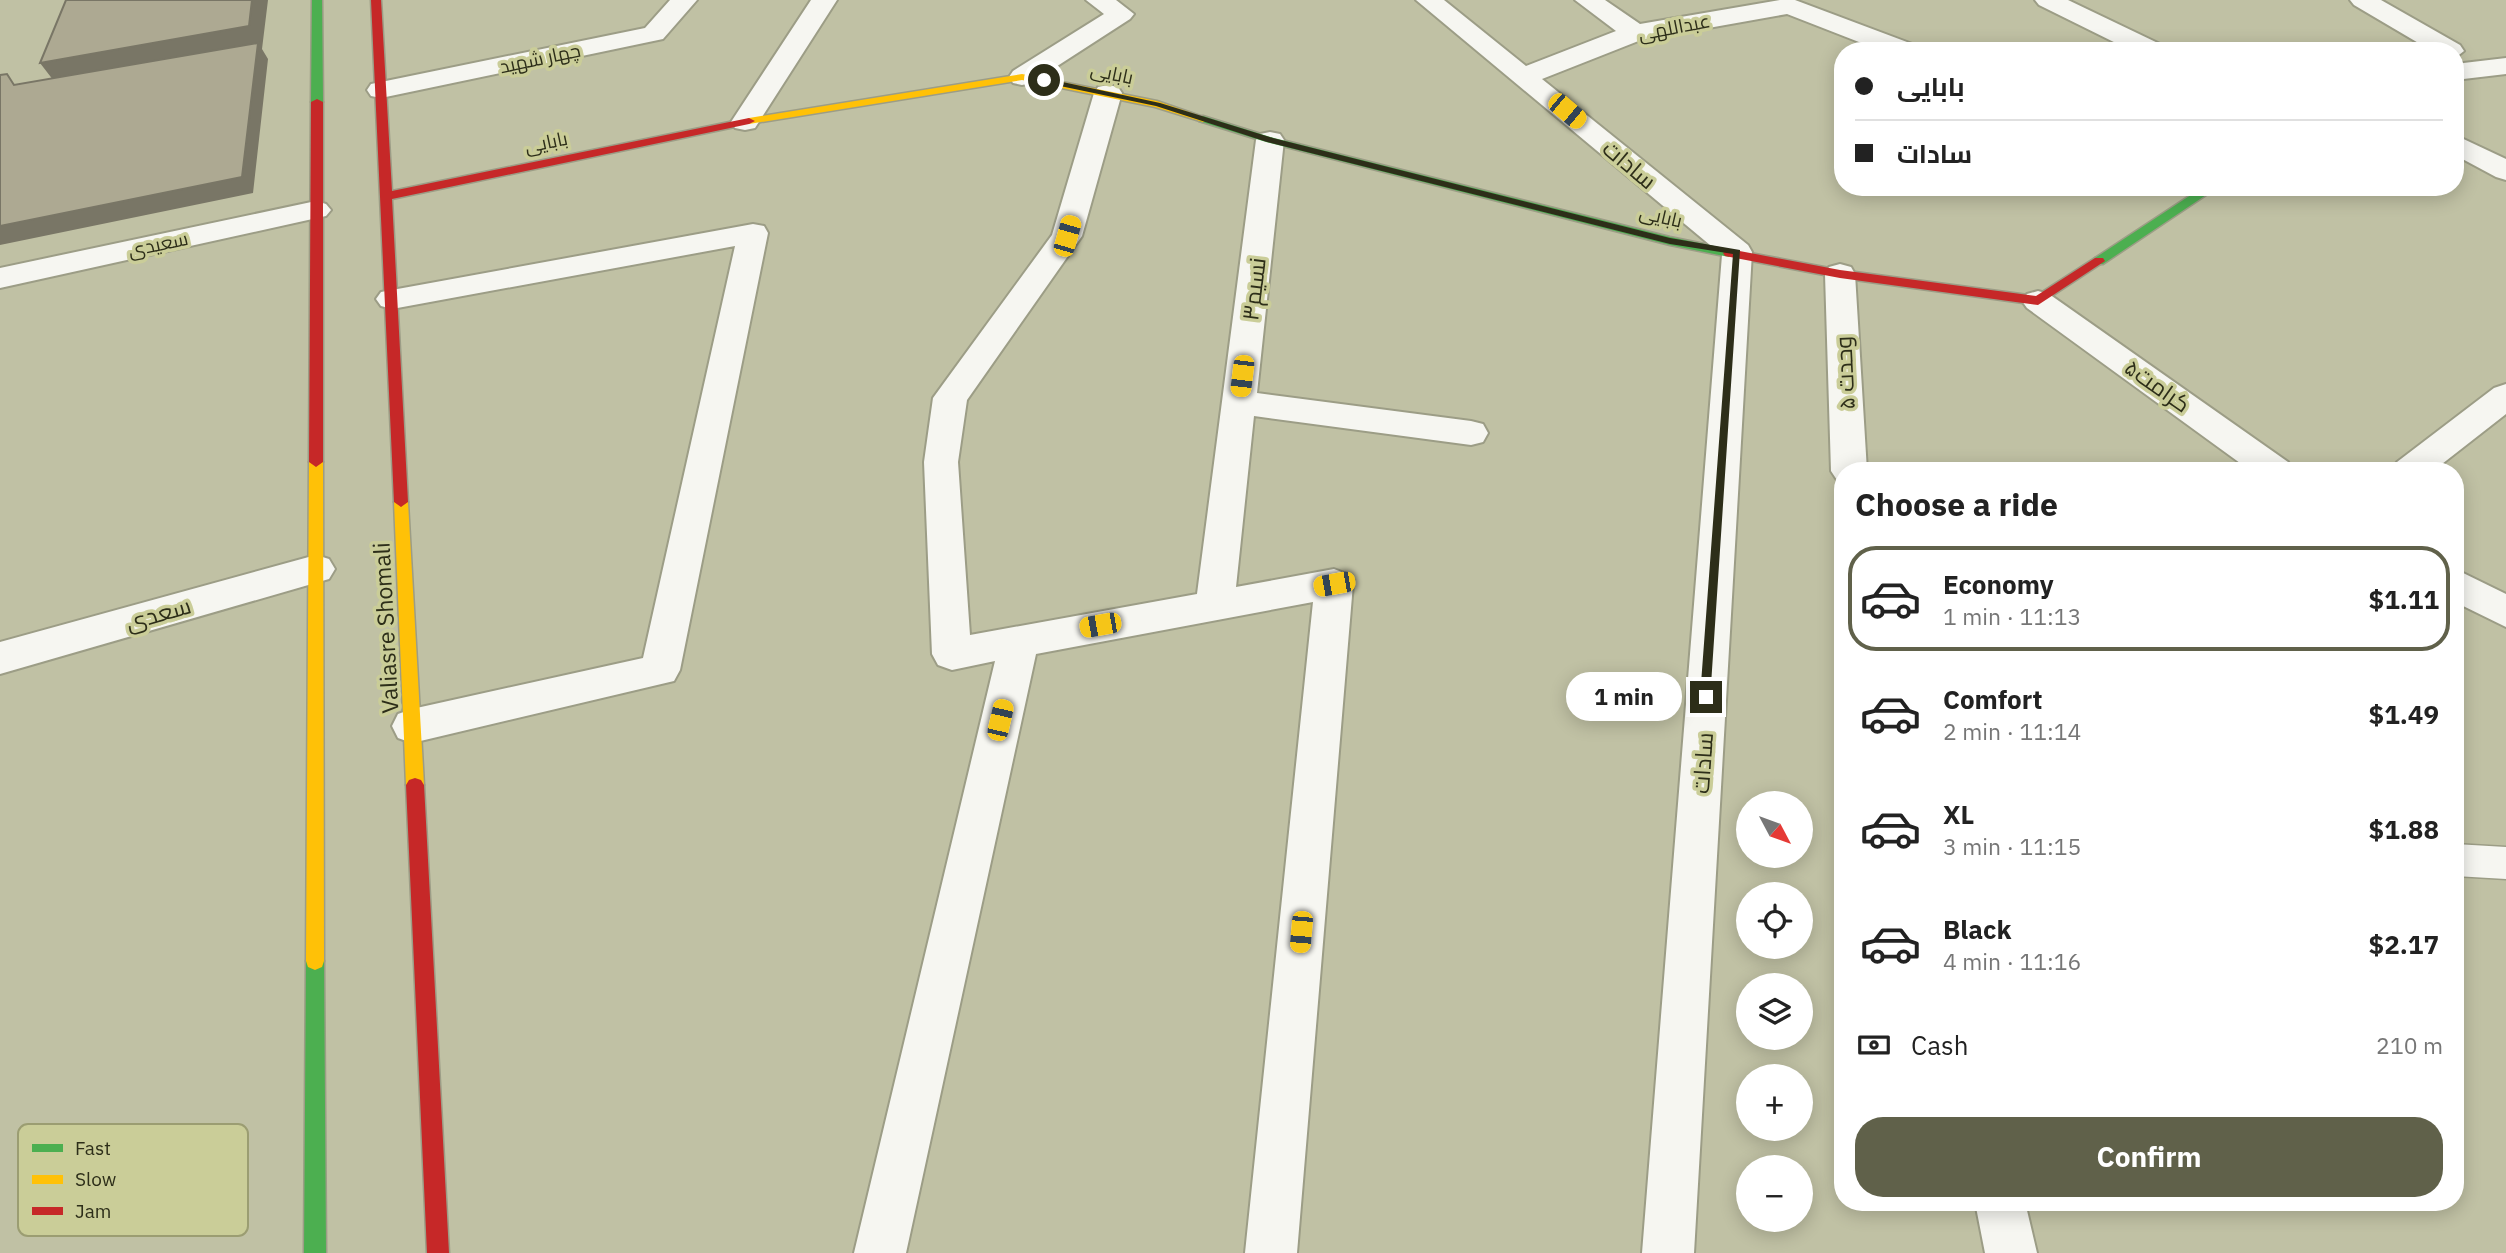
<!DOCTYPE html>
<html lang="en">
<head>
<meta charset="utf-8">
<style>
  :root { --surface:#fff; --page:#f2f2f2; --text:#222; --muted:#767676; --line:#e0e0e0; --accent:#60614a }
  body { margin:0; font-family:"IBM Plex Sans",Cairo,sans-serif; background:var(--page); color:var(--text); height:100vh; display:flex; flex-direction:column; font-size:26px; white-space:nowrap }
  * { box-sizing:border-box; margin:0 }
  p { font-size:23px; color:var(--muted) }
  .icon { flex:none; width:38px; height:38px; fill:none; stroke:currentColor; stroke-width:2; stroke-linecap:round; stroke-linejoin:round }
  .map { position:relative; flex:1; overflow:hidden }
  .sheet { position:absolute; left:1834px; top:462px; width:630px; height:749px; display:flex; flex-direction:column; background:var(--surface); border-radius:28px; box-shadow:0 4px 18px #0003 }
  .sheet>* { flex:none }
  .banner { position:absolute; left:1834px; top:42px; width:630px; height:154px; border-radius:28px; box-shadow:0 4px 18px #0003; display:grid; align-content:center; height:154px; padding:0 21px; background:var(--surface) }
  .needle { width:46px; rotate:131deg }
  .fabs { position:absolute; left:1736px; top:791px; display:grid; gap:14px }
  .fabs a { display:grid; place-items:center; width:77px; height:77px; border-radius:50%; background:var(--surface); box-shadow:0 4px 18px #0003; font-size:35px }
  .end { position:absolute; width:32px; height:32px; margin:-16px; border:9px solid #2d2e19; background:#fff; box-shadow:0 0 0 4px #fff }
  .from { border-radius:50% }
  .bubble { position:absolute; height:49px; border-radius:24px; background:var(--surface); box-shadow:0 4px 18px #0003; font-size:23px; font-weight:800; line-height:49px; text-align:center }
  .car { position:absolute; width:21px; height:42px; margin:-21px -10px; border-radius:9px; box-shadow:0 0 5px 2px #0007; background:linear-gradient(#f5c518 24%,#345 0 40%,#f5c518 0 76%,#345 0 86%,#f5c518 0) }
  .banner b { display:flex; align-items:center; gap:24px; height:66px; font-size:26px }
  .banner b+b { border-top:2px solid var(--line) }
  .banner i { width:18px; height:18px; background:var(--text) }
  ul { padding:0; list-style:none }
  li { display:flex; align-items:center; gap:21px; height:105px; margin:0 14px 10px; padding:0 7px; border:4px solid transparent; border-radius:28px }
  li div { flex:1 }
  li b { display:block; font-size:26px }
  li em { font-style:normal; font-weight:800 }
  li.selected { border-color:var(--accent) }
  li>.icon { width:63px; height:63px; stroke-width:1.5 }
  h2 { padding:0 21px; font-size:32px; line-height:84px }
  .pay { display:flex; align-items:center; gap:18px; height:77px; padding:0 21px; font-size:26px }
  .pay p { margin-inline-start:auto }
  .action { display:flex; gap:14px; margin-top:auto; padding:14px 21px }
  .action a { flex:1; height:80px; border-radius:28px; background:var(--accent); color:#fff; font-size:28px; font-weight:800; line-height:80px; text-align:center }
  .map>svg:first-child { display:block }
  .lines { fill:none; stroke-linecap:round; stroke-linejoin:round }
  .lane-casing { stroke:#9c9d86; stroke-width:3 }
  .street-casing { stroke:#9c9d86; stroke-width:4 }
  .fast-casing { stroke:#9c9d86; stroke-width:3 }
  .slow-casing { stroke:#9c9d86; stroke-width:3 }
  .jam-casing { stroke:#9c9d86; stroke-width:3 }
  .lane { fill:#f6f6f1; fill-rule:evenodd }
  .street { fill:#f6f6f1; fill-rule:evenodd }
  .fast { fill:#4caf50; fill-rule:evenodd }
  .slow { fill:#ffc107; fill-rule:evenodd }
  .jam { fill:#c62828; fill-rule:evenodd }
  .shaded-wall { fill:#797666 }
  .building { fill:#ada992; stroke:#797666; stroke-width:2 }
  .route { fill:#2d2e19 }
  .labels { text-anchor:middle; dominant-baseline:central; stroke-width:7; stroke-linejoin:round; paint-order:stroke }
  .far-street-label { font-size:19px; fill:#2d2e19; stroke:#cacd98 }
  .street-label { font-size:23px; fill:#2d2e19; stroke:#cacd98 }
  .key { fill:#cacd98; stroke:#9b9d72; stroke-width:2 }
  .key-label { font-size:19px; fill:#2d2e19 }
</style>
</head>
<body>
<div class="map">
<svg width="2506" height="1253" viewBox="0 0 2506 1253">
  <rect width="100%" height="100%" fill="#c0c1a4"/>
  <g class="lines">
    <g class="lane-casing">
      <path id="lane" d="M2455,844l51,3v32l-51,-3z"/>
    </g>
    <g class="street-casing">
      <path id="street" d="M670,0h27l-34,39 -282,59 -10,-2 -4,-6 4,-6 10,-2 264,-54z
        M811,0h26l-82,128 -10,2 -10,-2 -4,-6z
        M1086,0h30l18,14 -4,5 -99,64 -9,2 -9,-2 -4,-6 4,-6 91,-57z
        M1416,0h28l82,66 90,-35 -41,-31h30l35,24 140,-24h15l120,45 4,6h-37l-95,-37 -146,26 -99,39 206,166 4,7 -58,1001h-52l80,-998z
        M2035,0h33l94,45 4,6h-34l-93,-46z
        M2350,0h31l79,45 4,6 -9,7v-7h-23l-78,-46z
        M2506,58v16l-51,6v-16z
        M1108,85l10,2 4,6 -40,143 -115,164 -9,62 12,173 227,-41 59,-454 4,-6 10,-2 10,2 4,6 -27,253 214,28 12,3 5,9 -5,9 -12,3 -217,-29 -18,171 98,-18 13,5 6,10 -56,669h-52l68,-651 -277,52 -130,599h-52l141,-592 -43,9 -14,-5 -6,-11 -8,-192 9,-64 119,-163 42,-142 4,-6z
        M2455,135l51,24v21l-10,-3 -41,-22z
        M316,201l10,3 5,6 -5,6 -326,72v-20z
        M753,224l11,2 4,7 -88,437 -6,11 -262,62 -14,-5 -6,-12 6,-12 14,-5 231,-51 92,-412 -343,63 -11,-3 -5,-7 5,-7z
        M1840,264l11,3 4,7 12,197h-24v11l-6,-2 -6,-9 -6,-197 4,-7z
        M2038,291l11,3 239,168 5,9h-42l-224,-163 -5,-7 5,-7z
        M2506,384v30l-73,57h-41l5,-9 97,-74z
        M316,555l13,4 6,10 -6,10 -329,95v-32z
        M2455,569l51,25v33l-51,-25z
        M1975,1202h50l12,51h-52z"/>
    </g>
    <g class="fast-casing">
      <path id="fast" d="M312,0h10l1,102 -6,3 -6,-3z
        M1203,116l71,22 396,99 59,12 6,4 -6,4 -59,-12 -404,-103 -67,-21v-4z
        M2203,187h15l-115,77h-8v-6z
        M315,952l7,3 2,6 2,292h-22l2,-292 2,-6z"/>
    </g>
    <g class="slow-casing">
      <path id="slow" d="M1022,74l135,27 52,18 -6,3 -48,-15 -133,-27 -273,44 -6,-3 6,-3z
        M316,457l7,5 1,499 -2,6 -7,3 -7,-3 -2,-6 3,-499z
        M401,497l7,5 16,283 -3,5 -6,2 -6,-2 -3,-5 -12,-283z"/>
    </g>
    <g class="jam-casing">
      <path id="jam" d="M371,0h10l11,191 357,-73 6,3 -6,3 -357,75 16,303 -7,5 -7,-5z
        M317,99l6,3v360l-7,5 -7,-5 2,-360z
        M1729,249l111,21 196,26 59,-38h8l2,3 -67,44 -198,-27 -115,-22 -2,-3z
        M415,778l6,2 3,5 25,468h-22l-21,-468 3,-5z"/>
    </g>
    <use href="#lane" class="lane"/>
    <use href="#street" class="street"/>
    <use href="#fast" class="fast"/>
    <use href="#slow" class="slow"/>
    <use href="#jam" class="jam"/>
  </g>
  <path class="shaded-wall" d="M252,0h16l-6,49 6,10 -15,134 -253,52v-19l57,-141 -17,-22z"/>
  <path class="building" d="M66,0h186l-3,26 -209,37z
    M258,43l-16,134 -242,49v-151l7,-1 7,11z"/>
  <path class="route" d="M1044,78l116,25 113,35 397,100 70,12 -30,450h-8l-2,-3 33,-443 -63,-10 -403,-102 -111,-36 -115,-24z"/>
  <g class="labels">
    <g class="far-street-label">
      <text transform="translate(1674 27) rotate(-11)">عبداللهی</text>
      <text transform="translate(540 58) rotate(-12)">چهار شهید</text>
      <text transform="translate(1112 73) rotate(12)">بابایی</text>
      <text transform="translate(546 142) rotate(-12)">بابایی</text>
      <text transform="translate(1661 216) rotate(13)">بابایی</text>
      <text transform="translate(158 244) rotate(-12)">سعیدی</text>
    </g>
    <g class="street-label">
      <text transform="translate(1630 164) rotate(40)">سادات</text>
      <text transform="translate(1253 289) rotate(-83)">نسیم۳</text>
      <text transform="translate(1844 373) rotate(-93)">وحدت ۵</text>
      <text transform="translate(2158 385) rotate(35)">کرامت۵</text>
      <text transform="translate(158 613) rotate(-16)">سعدی</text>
      <text transform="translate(385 628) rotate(-93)">Valiasre Shomali</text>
      <text transform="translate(1702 763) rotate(-86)">سادات</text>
    </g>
  </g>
  <rect x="18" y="1124" width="230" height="112" rx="10" class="key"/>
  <rect x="32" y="1144" width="31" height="8" fill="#4caf50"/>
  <rect x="32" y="1175" width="31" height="9" fill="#ffc107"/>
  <rect x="32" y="1207" width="31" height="8" fill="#c62828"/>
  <g class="key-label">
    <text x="75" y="1155">Fast</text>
    <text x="75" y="1186">Slow</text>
    <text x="75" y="1218">Jam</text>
  </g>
</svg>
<div class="fabs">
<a><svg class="needle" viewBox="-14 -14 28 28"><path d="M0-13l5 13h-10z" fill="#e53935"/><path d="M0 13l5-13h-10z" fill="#767676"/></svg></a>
<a><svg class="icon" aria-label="locate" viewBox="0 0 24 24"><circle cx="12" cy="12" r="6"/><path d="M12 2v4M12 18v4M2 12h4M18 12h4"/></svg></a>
<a><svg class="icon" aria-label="layers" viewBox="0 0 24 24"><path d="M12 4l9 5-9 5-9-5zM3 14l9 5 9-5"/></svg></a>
<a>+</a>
<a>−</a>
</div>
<i class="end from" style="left:1044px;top:80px"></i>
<i class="end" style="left:1706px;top:697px"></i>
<div class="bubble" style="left:1566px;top:672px;width:116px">1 min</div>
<i class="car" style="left:1567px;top:111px;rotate:130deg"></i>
<i class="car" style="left:1067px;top:236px;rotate:16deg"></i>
<i class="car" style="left:1242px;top:376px;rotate:187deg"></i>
<i class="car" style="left:1334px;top:584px;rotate:260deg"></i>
<i class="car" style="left:1100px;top:625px;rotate:260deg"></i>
<i class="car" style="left:1000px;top:720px;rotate:13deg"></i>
<i class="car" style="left:1301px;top:932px;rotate:185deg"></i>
<div class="banner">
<b><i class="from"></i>بابایی</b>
<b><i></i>سادات</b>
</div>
<section class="sheet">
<h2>Choose a ride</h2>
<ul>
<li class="selected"><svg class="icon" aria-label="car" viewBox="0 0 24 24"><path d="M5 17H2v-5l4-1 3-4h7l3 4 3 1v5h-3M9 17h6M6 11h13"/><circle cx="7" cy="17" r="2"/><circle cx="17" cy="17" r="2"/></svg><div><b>Economy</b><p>1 min · 11:13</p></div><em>$1.11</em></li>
<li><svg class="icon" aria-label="car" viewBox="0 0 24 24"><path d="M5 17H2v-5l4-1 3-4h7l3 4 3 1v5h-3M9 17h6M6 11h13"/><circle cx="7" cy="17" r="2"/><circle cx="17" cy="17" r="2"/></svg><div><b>Comfort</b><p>2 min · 11:14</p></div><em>$1.49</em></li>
<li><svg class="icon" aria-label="car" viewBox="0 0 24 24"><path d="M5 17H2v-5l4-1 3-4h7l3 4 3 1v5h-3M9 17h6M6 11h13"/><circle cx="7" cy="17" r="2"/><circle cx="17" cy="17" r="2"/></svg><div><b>XL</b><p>3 min · 11:15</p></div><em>$1.88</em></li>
<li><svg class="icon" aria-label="car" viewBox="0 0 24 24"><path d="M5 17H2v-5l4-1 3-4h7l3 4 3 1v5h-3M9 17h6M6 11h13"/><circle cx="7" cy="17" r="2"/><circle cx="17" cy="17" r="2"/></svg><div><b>Black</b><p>4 min · 11:16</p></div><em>$2.17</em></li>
</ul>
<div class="pay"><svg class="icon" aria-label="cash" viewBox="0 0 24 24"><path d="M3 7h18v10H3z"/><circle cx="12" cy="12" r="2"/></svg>Cash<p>210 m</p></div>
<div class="action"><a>Confirm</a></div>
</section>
</div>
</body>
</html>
